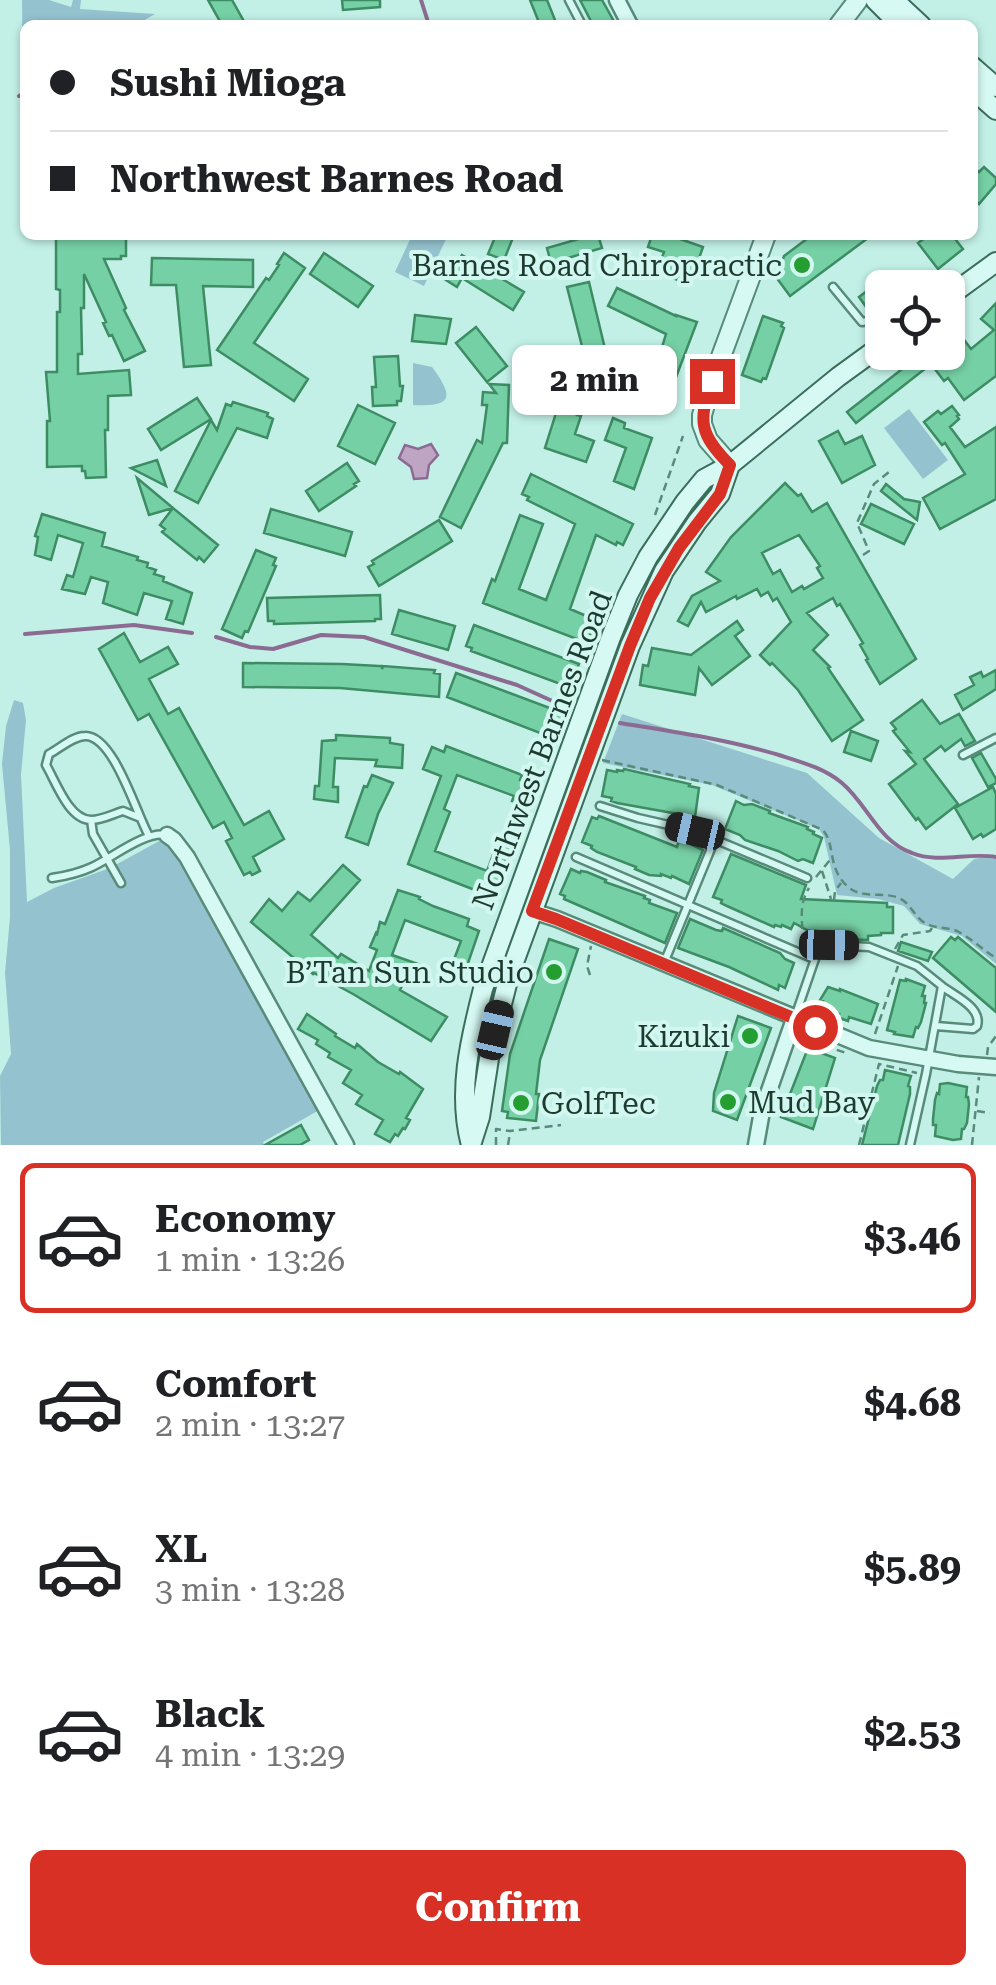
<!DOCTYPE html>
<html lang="en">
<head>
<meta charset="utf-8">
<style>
  :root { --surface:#fff; --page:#f6f6f6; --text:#202124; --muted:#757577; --line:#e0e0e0; --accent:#d93025 }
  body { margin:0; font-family:"Roboto Serif",serif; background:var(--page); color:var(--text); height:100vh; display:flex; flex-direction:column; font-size:38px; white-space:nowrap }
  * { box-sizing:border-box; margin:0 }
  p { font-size:32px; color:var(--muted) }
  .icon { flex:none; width:55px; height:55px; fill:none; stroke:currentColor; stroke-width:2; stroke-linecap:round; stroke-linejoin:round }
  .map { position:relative; height:1145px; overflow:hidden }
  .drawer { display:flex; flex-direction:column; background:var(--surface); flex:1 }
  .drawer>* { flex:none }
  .banner { position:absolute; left:20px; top:20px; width:958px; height:220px; border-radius:15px; box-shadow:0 2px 8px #0004; display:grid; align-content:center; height:220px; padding:0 30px; background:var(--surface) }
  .tools { position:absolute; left:865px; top:270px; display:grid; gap:20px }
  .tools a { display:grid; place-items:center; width:100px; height:100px; border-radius:15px; background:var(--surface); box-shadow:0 2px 8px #0004; font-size:50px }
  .end { position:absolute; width:45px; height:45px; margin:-22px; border:12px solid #d93025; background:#fff; box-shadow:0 0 0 5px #fff }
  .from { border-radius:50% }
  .bubble { position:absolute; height:70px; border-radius:15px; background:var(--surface); box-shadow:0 2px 8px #0004; font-size:32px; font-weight:700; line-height:70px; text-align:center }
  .car { position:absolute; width:30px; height:60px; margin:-30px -15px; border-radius:12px; box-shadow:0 0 8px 2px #0007; background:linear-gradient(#222 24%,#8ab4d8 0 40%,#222 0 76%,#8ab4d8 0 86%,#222 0) }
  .banner b { display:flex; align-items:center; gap:35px; height:95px; font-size:38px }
  .banner b+b { border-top:2px solid var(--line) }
  .banner i { width:25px; height:25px; background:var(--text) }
  ul { padding:18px 0 0; list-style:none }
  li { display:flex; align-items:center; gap:30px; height:150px; margin:0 20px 15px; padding:0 10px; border:5px solid transparent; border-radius:15px }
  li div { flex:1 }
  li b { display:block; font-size:38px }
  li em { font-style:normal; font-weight:700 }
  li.active { border-color:var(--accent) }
  li>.icon { width:90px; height:90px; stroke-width:1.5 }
  .primary-button { display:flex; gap:20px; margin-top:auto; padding:20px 30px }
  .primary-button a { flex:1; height:115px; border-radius:15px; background:var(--accent); color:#fff; font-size:40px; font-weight:700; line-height:115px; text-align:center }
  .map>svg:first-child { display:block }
  .green { fill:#95c2cf }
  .water { fill:#bda5c3; stroke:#8c6b92; stroke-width:2.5 }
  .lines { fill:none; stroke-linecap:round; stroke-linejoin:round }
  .stream { stroke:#8c6b92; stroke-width:4 }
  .building { fill:#76d0a5; stroke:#3d8c64; stroke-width:2.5; fill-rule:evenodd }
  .service-casing { stroke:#588b79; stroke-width:11 }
  .minor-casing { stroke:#588b79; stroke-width:19 }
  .tertiary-casing { stroke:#588b79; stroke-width:22 }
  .secondary-casing { stroke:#3b6d5a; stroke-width:22 }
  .path { stroke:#588b79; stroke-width:2.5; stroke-dasharray:8 5; stroke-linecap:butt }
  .service { stroke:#d6faf3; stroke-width:6 }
  .minor { stroke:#d6faf3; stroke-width:14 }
  .tertiary { stroke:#d6faf3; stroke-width:18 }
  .secondary { stroke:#d6faf3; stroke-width:18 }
  .route { stroke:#d93025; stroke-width:12 }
  .poi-dot { fill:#259e31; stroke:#d2f7f0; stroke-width:4 }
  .labels { text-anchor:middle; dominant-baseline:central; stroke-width:8; stroke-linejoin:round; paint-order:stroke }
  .poi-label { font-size:30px; fill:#1d3a2e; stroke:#d2f7f0; text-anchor:end }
  .street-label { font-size:30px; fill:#1d3a2e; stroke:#d2f7f0 }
</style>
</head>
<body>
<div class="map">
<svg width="996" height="1145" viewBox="0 0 996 1145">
  <rect width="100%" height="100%" fill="#c2f0e7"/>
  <path class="green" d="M22,0h27l22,7 2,-7h8l-1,9 75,5 -19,11h-111v62l-2,1z
    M412,235h36l-24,51 -29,-14z
    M413,363l19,4c23,31 20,40 -19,38z
    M909,409l39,51 -25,19 -39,-51z
    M14,700l9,3 3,17 -5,54 6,128 27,-14 56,-20 51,-28 13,6 5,12 142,251 -58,33 1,3h-263l-1,-69 11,-22 -6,-81 5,-56v-67l-8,-86 4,-38z
    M622,714l185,59 72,65 74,41 21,-20 22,-4v109l-34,-28 -42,-12 -16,-18 -26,-7 -41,-4 -13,-58 -5,-8 -107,-44 -109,-22z"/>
  <path class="water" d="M431,444l7,11 -9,10 -2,13 -13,1 -3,-12 -12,-9 6,-13 13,4z"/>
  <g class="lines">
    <path class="stream" d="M421,0l8,25
      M19,96l6,-3
      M25,634l109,-9 58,8
      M216,637l34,10 23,2 48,-14 43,2 153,48 53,24
      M620,723c55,9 105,16 159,32 22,7 45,13 63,28 26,22 36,58 70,70 27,11 56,-1 84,4"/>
  </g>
  <path class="building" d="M208,0h24l14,25h-24z
    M342,0h38v7l-37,3z
    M530,0h17l10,25h-17z
    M580,0h22l14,25h-23z
    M972,166l7,6 5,-5 12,11v6l-17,20 -7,-5z
    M496,235h18l-10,25 -16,-6z
    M582,235h16l4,13 -51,15 -4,-15 35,-10z
    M652,235h17l34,12 -13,37 -18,-6 2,-4 -16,-6 6,-16 -16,-5z
    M812,235h60l-82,61 -14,-19 8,-21z
    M929,235h23l11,14 -25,20 -20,-26z
    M56,236h70v20h-5v3h-17l22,49 -2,2 21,41 -21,10 -12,-26 -3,1 -6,-13 3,-1 -22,-48v34h-3l1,46h-4v20l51,-4 2,25 -23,1v34h-3l1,47 -20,1 -1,-7h-3v-5l-35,1v-46h3l-4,-49h11v-60h3v-22l-4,-1z
    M284,253l21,15 -51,75 54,36 -14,22 -77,-51 49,-72 3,2 10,-15 -2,-1z
    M324,253l49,33 -15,21 -48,-33z
    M462,255l62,37 -11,18 -51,-32 -5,9 -11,-7z
    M152,258l101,2v27l-50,-1 8,79 -27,2 -8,-82h-25z
    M888,275l10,13h-16v15l-13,8 -10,-14z
    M589,282l18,75 -21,5 -19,-75z
    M617,288l59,28v-1l21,7 -27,71 -30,-11 -4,11 -12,-4 8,-22 19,7v-2l3,1 12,-39 -58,-28z
    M996,303v73l-32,24 -16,-22 -4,3 -13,-17 -75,59 -9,-11 77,-60h24v-17l8,-6 15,20 23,-19 -13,-11z
    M415,315l36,4 -5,25 -34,-3z
    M763,316l20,7 -2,3 3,2 -18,51 -3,-1 -2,4 -19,-7z
    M476,327l31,39 -20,16 -31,-39z
    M398,356l2,30h3l-2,15h-4v4l-24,1 -1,-19h4l-2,-30z
    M489,384l20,1 -2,58h-4l-42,85 -21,-11 37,-77 5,3 5,-38h-5l1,-13 13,1z
    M561,397l20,6 -4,12 4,1 -6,18 19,7 -8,21 -41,-14z
    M197,398l14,21 -50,31 -13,-21z
    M233,402l35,11 -1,3 6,3 -6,19 -30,-10 -39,75 -23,-12 36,-71 6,10 9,-26 5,2z
    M358,405l37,18 -20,41 -37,-18z
    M952,406l7,9 -2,1 2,3 -9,8 15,20 31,-20v72l-56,30 -17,-31 42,-24 -20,-31 -3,2 -18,-23 14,-11 3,3z
    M613,418l12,5 -1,5 28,10 -18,51 -20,-8 12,-33 -21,-8z
    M838,431l7,13 17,-8 13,29 -33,18 -23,-42z
    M157,460l9,26 -35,-18z
    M347,463l12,18 -5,3 2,2 -37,25 -13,-20z
    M531,474l102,50 -10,21 -6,-3 -1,3 -20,-10 -26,74 26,11 -9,23 -104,-40 9,-24 3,2 25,-66 23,9 -24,65 27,11 29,-76 -48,-24 2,-3 -7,-3z
    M137,478l36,30 -24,7z
    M785,483l13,13 3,-2 11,18 15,-9 89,156 -36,25 -14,-24 2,-1 -8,-14 3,-2 -23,-39 -3,2 -4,-8 -26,15 21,22 -15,15 17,17 -2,1 35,52 -31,21 -34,-51 -26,-27 -2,2 -10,-10 31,-33 -14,-24 -4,3 -5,-9 -7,4 -4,-7 -20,10 -1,-3 -30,16 -5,-10 -13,24 -10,-5 14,-25 28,-15 -14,-9 25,-35zM799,535l21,31 -3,2 6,10 -19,11 -2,-3 -10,6 -12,-22 -7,4 -11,-21z
    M886,484l18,15 16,3 -3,18 -36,-29z
    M871,504l43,20 -10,20 -43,-20z
    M173,508l45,37 -14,17 -5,-5 -2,3 -35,-28 3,-3 -5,-4z
    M271,509l81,23 -7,24 -81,-23z
    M42,514l63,19 -3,13 36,11 -1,3 11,3 -1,4 9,3 -2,4 10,3 -1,4 29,12 -9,31 -17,-5 6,-18 -28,-8 -7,22 -34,-12 5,-21 -17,-5 -6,17 -23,-5 5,-14 6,2 10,-34 -25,-8 -7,25 -16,-5 3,-18 -3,-1z
    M439,520l13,21 -73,45 -11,-19 6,-3 -2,-3z
    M256,550l20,8 -3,7 3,1 -28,66 -3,-1 -3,7 -20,-9z
    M380,595l1,24h-6v2l-101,3v-3h-6l-1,-23z
    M399,610l56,16 -7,24 -56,-16z
    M737,621l6,9 -8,6 15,20 -38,29 -13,-17 -4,27 -55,-10 3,-20 5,1 4,-18 39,7z
    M474,625l105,39 -8,20 -7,-2 -1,3 -92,-34 1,-3 -6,-2z
    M124,633l16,29 28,-15 10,17 -29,15 19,35 11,-6 65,117 25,-14 15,28 -31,18 7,14 -8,4 -2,-3 -6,3 -18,-34 6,-3 -8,-16 -11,6 -64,-114 -11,6 -39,-71z
    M243,663l99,1 37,2h3v3l1,-3 52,4 -1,3 6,1 -1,23 -99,-9 -97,-1z
    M996,670v19l-33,21 -8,-15 19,-10 -4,-8 11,-5 2,5z
    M456,673l107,40 -10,25 -106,-41z
    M922,700l18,24 19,-10 16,27 -10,5 -4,-7 -16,12 -4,-5 -17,13 34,45 -32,25 -8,-11 -2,2 -27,-36 27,-20 -11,-13 5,1 -17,-21 3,-2 -5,-6z
    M851,731l27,10 -7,20 -27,-9z
    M336,735l54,3v5l13,2 -1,23 -27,-2 2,-6 -42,-2 -2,29h5v15l-24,-3 1,-13h4l3,-45 14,-1z
    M446,746l76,29 -2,5 12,5 -7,21 -13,-5 2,-5 -57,-21 -13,34 6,3 -15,39 52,20 11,-30 13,5 -16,43 -13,-4 -2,7 -72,-28 33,-88 -18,-7 9,-22 12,5z
    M981,753l15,26v4l-8,4 -16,-29z
    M624,769l66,15 -1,2 10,2 -4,29 -78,-14 -6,-2 1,-3 -10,-2 5,-26 10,2v-2l6,1z
    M372,775l21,8 -15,31 -10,31 -22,-8 18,-51 3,1z
    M993,787l3,7v35l-13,8 -2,-3 -8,5 -18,-31z
    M736,801l8,4 8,-1 18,7 -1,2 39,14 -1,2 7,3 -1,2 9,4 -9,25 -10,-4 -5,2 -20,-10 -33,-11 -5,-5 -15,-6z
    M599,816l78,31 3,-12 13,3 -1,7 11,5 -14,34 -17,-8 -1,2 -10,-4v2l-12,-1 -14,-6 1,-2 -39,-15 -6,-4 1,-2 -10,-4 10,-25 5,2z
    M731,854l75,31 -5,14 86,4v4h6v26h-12v2l-13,1v4l-24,-1v-3l-21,-1 -6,-2v-2l-10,-1 -13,-7 -3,6 -9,-4 -1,2 -6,-2 -1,2 -47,-21 -6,-3 1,-3 -9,-3z
    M343,865l17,15 -49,55 27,23 3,-4 28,17 8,-21 -7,-3 6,-14 1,1 3,-12 5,2 13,-34 22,7 -1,2 14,7 36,13 -2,7 12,5 -15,44 -14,-5 11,-29 -56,-21 -13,35 29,10 -5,13 -9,-3 -7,15 47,27 -16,24 -78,-47 -39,-21 -1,1 -62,-52 18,-23 13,12 16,-19 12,9z
    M571,869l9,4 1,-2 6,1 19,8 -1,2 40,14 -1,2 6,2 -1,3 28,10 -12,30 -101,-44 1,-3 -5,-2z
    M690,919l26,11 6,1 1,-3 57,25 5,6 9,4 -9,25 -6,-3 -1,5 -49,-23 -51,-19z
    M951,937l4,3 3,-3 38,31v44l-63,-54z
    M549,939l29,10 -38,111 -4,34h3l-3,27 -29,-3 1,-6 -6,-1 8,-57z
    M901,942l31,10 -4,9 -30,-10z
    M906,979l19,7 -3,10h3l-1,7h2l-5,19 -3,6 -2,-1 -3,10 -19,-3 1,-2 -8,-2 13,-50 6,1z
    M828,987l12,4v-2l38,15 -7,20 -22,-7 -1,4 -11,-4 2,-3 -18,-6 2,-7 -3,-1z
    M307,1014l29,20 -1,2 20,12 2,-4 21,18 21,12 1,-2 23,17 -17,29 4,2 -5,9 -2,-1 -5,8 -3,-2 -5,8 -15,-8 8,-14 -27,-16 6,-9 -19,-12 8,-13 -23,-13 2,-4 -14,-9 2,-4 -20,-11z
    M738,1016l33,12 -34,92 -24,-9 1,-18z
    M808,1048l27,10 -22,71 -32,-12z
    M885,1070l26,6 -3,10 2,1v7l-12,51h-36l15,-59 3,-6h3z
    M948,1083l19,4 -1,10h2l1,7 -2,19 -3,6h-2l-1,10 -8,1 -18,-4 1,-11h-3v-6l2,-19 2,-7 2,1 1,-10z
    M301,1125l8,15 -9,5h-35z"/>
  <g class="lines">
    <g class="service-casing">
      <path id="service" d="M569,0l13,25
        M833,287l29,35 6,-1 14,-11
        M910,288l5,-5
        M963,755l33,-17
        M600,806l38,12 57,13 112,47
        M138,817l-15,-6c-10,3 -21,9 -32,9 -22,0 -35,-38 -45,-55l3,-11c10,-5 24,-18 36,-18 29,-1 52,80 64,100
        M91,820l2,14 28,49
        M576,857l238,102
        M52,878c14,-2 27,-5 40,-11 20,-9 53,-36 74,-32
        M664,963l51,-124
        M795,1017l22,-64 12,-8 40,2 48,19 25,20 -16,88 -16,71
        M936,1026l37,3 4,-3c5,-18 -20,-29 -34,-39"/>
    </g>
    <g class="minor-casing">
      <path id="minor" d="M617,0l13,25
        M167,835l7,5 13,17 159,288
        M532,911l25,8 312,129 89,16 38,3
        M756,1145l6,-34 32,-92"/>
    </g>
    <g class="tertiary-casing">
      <path id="tertiary" d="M839,25l19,-25
        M730,465l-22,-25 -6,-16v-9l10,-34 54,-146"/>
    </g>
    <g class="secondary-casing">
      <path id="secondary" d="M875,0l25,25
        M894,0l27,25
        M972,66l24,21
        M972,89l24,21
        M948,297l48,-35
        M471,1145c-14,-52 -1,-105 12,-156l128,-352 17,-42 20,-38 37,-55 19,-23 26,-14 108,-88 44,-32
        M471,1145l9,-28 10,-65 19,-76 121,-330 34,-75 33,-49 23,-28 10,-29"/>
    </g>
    <path class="path" d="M655,515l28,-79
      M863,555l6,-4 -12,-28 17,-39 15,-12
      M602,760l115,25 106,45c13,16 4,37 24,56 15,14 35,5 52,12 12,5 16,21 28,26 10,5 21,3 30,7 14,7 26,19 39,27
      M822,871l9,28
      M816,877l14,-17
      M834,900l1,-9 6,-8
      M802,942c2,-19 -5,-35 7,-54
      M895,949l8,-14 27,-4 2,-3
      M590,975l-3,-9 4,-20
      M875,1034l23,-68
      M801,1035l7,5 41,14
      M987,1055l1,-8 8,-11
      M977,1111l13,2
      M496,1145v-16l14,2 51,-6
      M508,1145l2,-12
      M859,1145l20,-81 38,9
      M972,1145l7,-68"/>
    <use href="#service" class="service"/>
    <use href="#minor" class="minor"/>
    <use href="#tertiary" class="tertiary"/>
    <use href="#secondary" class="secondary"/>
  </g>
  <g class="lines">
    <path class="route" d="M712,381c-14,40 -13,53 18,84l-10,29 -41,54 -29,50 -20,48 -98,265 24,8 259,108"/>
  </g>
  <g class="poi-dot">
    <circle cx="802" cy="265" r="10"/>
    <circle cx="554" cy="972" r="10"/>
    <circle cx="750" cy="1036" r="10"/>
    <circle cx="728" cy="1102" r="10"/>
    <circle cx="521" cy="1103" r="10"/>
  </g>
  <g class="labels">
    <g class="poi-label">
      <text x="782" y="265">Barnes Road Chiropractic</text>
      <text x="534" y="972">B’Tan Sun Studio</text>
      <text x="730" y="1036">Kizuki</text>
      <text x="748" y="1102" text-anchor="start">Mud Bay</text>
      <text x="541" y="1103" text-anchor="start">GolfTec</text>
    </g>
    <g class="street-label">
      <text transform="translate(542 750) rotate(-69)">Northwest Barnes Road</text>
    </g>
  </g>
</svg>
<div class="tools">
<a><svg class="icon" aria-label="locate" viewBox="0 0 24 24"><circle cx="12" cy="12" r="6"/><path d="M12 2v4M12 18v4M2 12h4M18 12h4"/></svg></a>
</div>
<i class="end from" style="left:815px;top:1027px"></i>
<i class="end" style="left:712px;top:381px"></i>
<div class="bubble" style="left:512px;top:345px;width:165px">2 min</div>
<i class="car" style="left:695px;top:831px;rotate:283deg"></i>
<i class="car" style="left:829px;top:945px;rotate:91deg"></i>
<i class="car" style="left:495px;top:1030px;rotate:13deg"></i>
<div class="banner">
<b><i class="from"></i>Sushi Mioga</b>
<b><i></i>Northwest Barnes Road</b>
</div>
</div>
<section class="drawer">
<ul>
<li class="active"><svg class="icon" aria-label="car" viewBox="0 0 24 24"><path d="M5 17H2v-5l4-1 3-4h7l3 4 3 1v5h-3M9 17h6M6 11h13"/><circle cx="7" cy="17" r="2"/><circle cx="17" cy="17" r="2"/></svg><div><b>Economy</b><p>1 min · 13:26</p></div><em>$3.46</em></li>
<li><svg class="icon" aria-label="car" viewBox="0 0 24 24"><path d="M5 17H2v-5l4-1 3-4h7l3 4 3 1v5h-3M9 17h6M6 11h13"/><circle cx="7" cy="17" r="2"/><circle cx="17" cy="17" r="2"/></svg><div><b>Comfort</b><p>2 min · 13:27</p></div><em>$4.68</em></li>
<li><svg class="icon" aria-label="car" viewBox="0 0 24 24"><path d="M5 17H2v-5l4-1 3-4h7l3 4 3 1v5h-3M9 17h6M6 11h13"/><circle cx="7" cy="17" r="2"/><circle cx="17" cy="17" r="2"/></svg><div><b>XL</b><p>3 min · 13:28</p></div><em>$5.89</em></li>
<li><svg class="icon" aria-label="car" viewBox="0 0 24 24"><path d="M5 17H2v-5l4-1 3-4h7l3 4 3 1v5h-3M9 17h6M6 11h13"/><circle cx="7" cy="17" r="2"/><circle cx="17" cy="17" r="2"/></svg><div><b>Black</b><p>4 min · 13:29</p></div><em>$2.53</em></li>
</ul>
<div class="primary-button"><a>Confirm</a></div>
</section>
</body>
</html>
